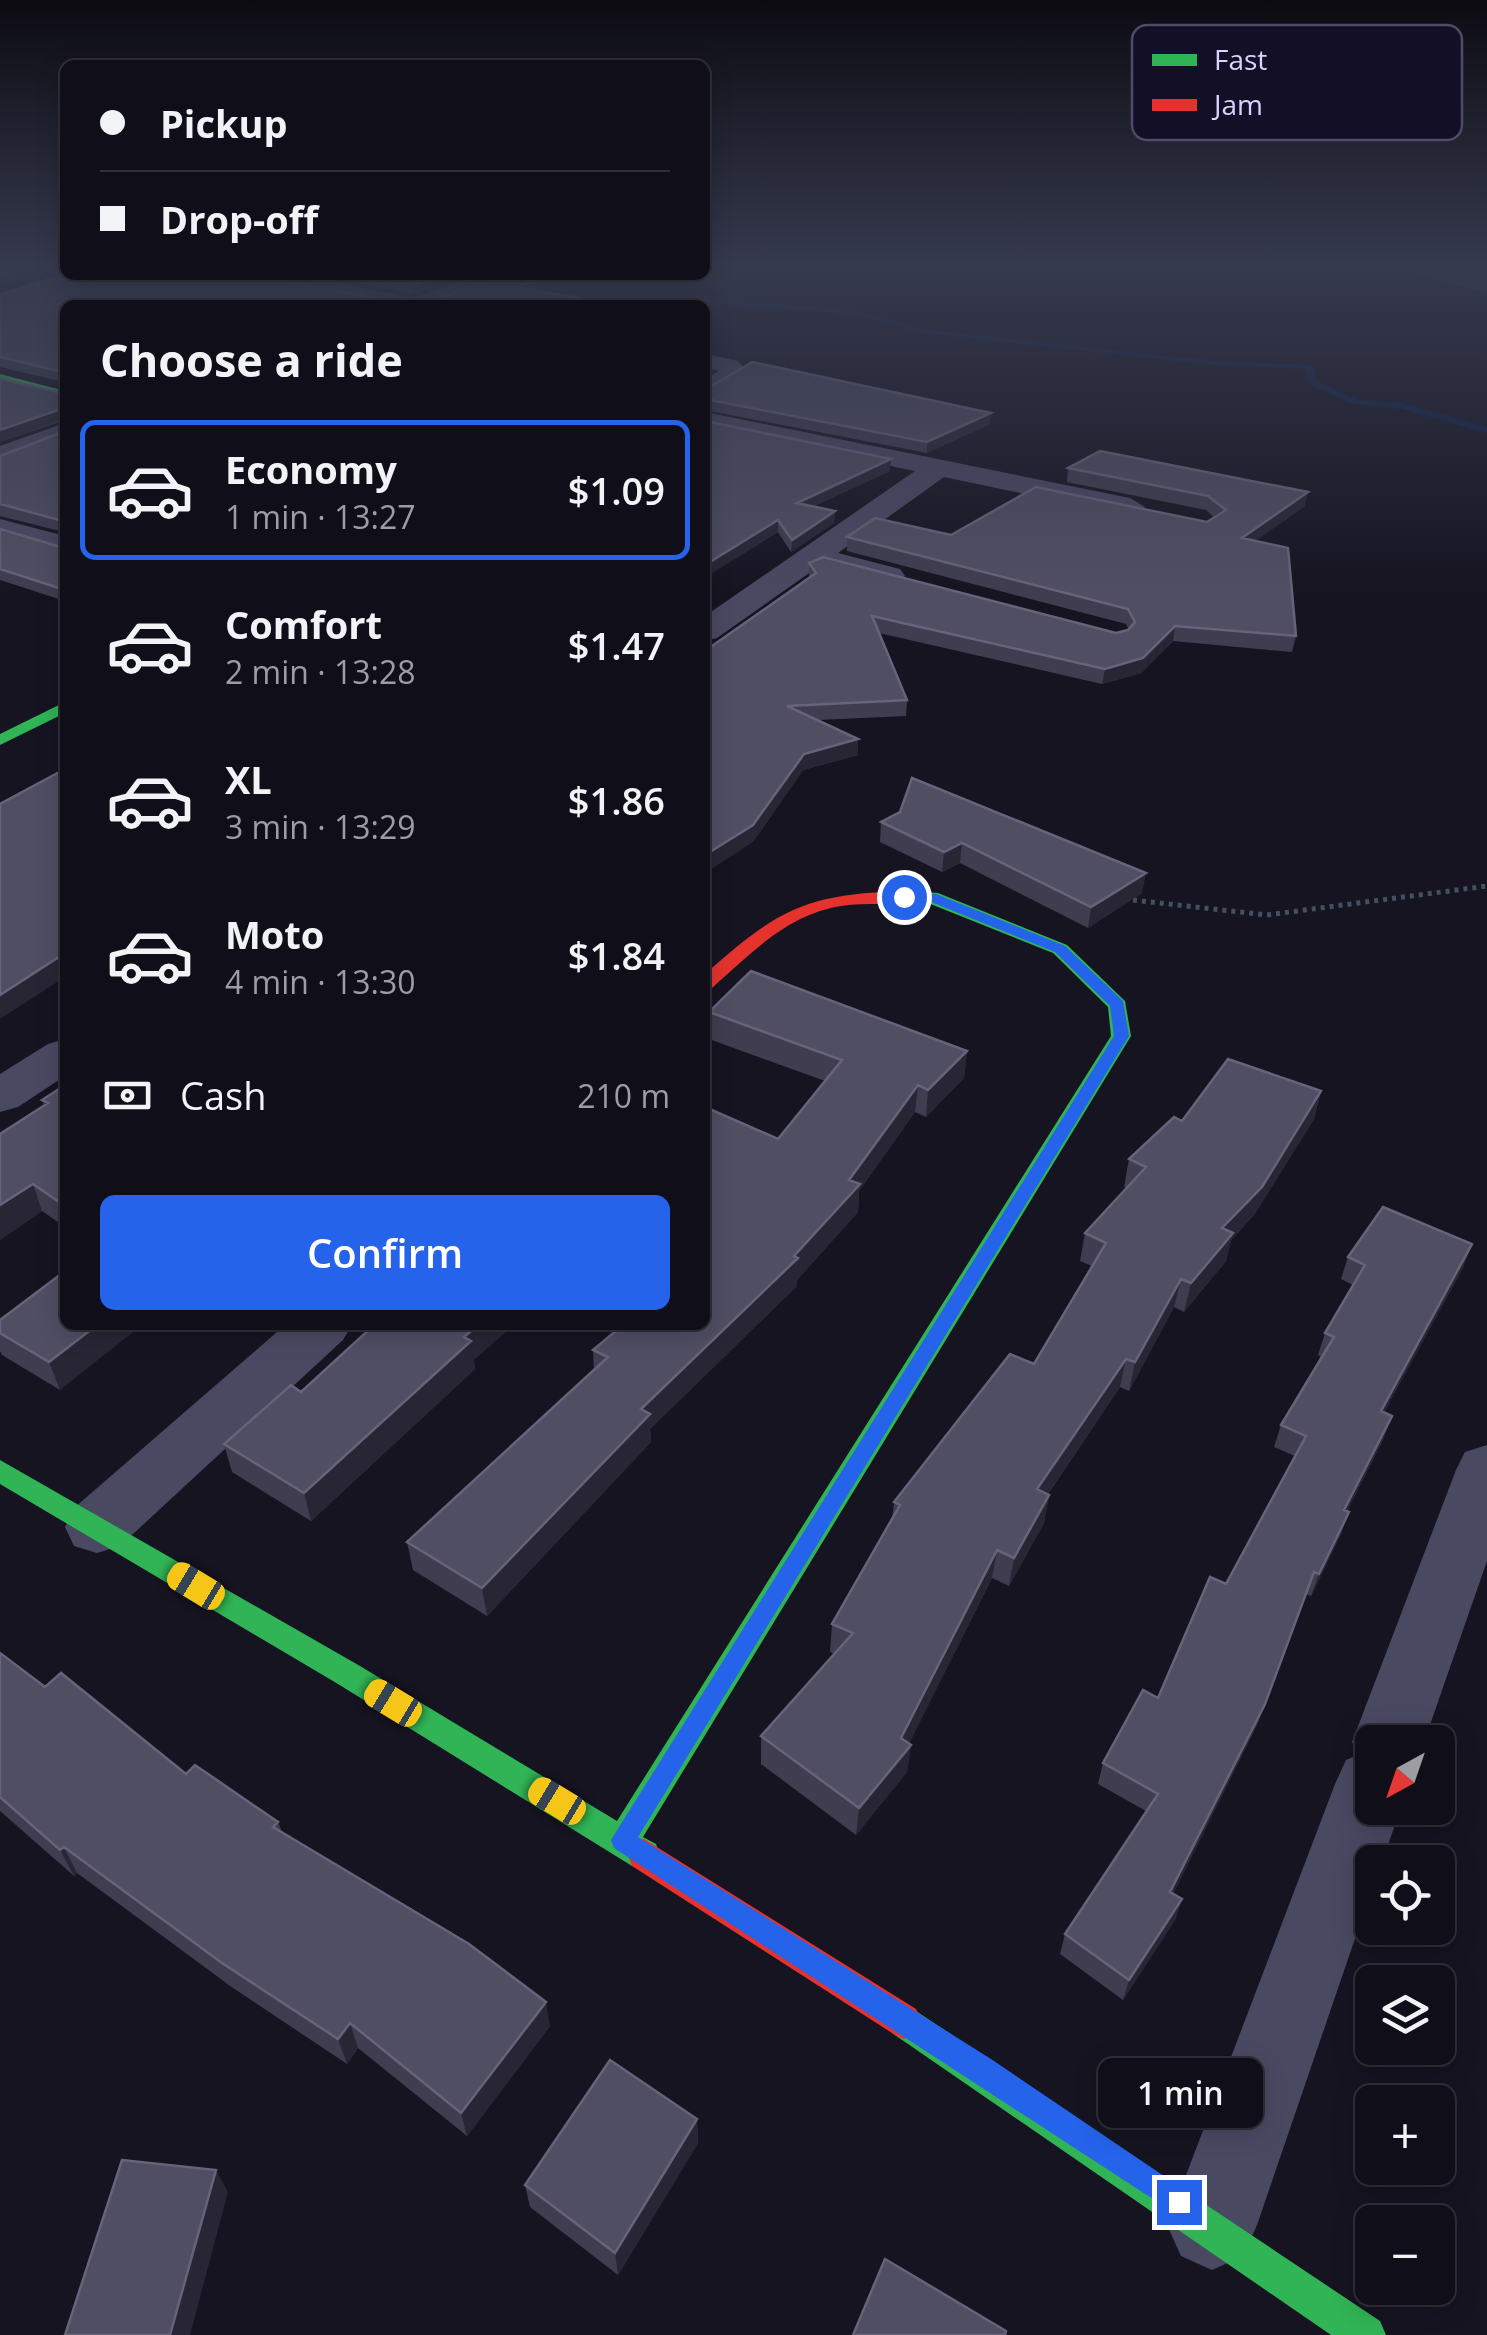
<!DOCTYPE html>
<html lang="en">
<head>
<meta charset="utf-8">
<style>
  :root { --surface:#100f19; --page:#1e1d26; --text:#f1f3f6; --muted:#9c9ca2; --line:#302f38; --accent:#2563eb }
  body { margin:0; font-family:"Open Sans",sans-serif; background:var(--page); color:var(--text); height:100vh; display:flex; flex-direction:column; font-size:38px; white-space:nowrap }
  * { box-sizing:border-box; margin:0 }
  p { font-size:32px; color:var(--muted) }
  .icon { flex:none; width:55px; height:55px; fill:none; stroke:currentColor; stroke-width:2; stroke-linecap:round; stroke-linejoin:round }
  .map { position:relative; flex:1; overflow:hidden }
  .drawer { position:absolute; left:60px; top:300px; width:650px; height:1030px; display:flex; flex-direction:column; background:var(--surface); border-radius:15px; box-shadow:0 5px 25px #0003,0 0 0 2px var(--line) }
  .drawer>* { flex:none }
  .top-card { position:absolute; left:60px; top:60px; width:650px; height:220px; border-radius:15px; box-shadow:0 5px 25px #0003,0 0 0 2px var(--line); display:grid; align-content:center; height:220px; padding:0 40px; background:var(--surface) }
  .needle { width:65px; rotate:220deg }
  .controls { position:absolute; left:1355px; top:1725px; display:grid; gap:20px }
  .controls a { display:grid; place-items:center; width:100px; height:100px; border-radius:15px; background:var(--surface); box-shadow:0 5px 25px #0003,0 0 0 2px var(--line); font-size:50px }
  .end { position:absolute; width:45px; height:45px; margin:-22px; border:12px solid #2563eb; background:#fff; box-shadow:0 0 0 5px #fff }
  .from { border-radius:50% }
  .bubble { position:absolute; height:70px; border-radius:15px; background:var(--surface); box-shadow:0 5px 25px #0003,0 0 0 2px var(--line); font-size:32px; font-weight:600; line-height:70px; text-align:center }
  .car { position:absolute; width:30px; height:60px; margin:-30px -15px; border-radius:12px; box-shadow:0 0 8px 2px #0007; background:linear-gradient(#f5c518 24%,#345 0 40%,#f5c518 0 76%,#345 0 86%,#f5c518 0) }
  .top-card b { display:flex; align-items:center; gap:35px; height:95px; font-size:38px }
  .top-card b+b { border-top:2px solid var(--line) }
  .top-card i { width:25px; height:25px; background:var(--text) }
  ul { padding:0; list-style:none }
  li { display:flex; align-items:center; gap:30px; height:140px; margin:0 20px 15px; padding:0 20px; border:5px solid transparent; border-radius:15px }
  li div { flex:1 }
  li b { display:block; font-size:38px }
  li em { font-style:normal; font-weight:600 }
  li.on { border-color:var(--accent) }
  li>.icon { width:90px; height:90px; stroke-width:1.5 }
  h2 { padding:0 40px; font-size:45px; line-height:120px }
  .pay { display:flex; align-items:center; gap:25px; height:110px; padding:0 40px; font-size:38px }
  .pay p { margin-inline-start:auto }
  .cta { display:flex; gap:20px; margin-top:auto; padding:20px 40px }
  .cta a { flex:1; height:115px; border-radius:15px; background:var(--accent); color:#fff; font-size:40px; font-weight:600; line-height:115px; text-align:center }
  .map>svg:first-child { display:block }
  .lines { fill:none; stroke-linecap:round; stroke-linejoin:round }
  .stream { fill:#0d2144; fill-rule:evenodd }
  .path { stroke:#44505f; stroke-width:5; stroke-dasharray:4 5; stroke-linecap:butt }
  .street { fill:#4a4962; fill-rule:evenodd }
  .fast { fill:#30b455; fill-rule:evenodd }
  .jam { fill:#e5322d; fill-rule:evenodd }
  .wall { fill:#403d50 }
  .shaded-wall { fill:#282635 }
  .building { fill:#504e63; stroke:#66637b; stroke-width:2.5 }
  .route { fill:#2563eb }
  .key { fill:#130f26; stroke:#4e4a67; stroke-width:2.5 }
  .key-label { font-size:28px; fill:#d9d4ff }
</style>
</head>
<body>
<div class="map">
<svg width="1487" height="2335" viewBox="0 0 1487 2335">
  <rect width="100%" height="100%" fill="#161421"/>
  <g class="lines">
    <path class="stream" d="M630,275h10l57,23 156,12 70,19 291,32 95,4 4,2 3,14 42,19 45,3 84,24v6l-85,-24 -49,-5 -44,-20 -4,-15 -91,-4 -291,-32 -70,-19 -157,-12z"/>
    <path class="path" d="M1124,899l143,16 220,-29"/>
    <path class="street" d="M253,275h44l116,23 68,-23h32l-76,30h-57l-116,-24z
      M705,354l33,7 10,11 -43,25v-18l14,-8 -14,-3z
      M705,412l425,86 15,9 -15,9 -186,-39 -106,76 62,16 5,7 -5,7 -11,3 -74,-17 -98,69 -12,3v-25l210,-145 -210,-43z
      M65,423v17l-65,24v-18z
      M0,519l65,17v19l-65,-18z
      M65,1039v37l-47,31 -18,5v-38l48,-30z
      M285,1325h67l-9,15 -223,206 -23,7 -23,-7 -9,-19 9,-19z
      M1487,1445v116l-63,181h-52v66h29l-19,54h-10v27l-115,336 -14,31 -31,14 -31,-14 -14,-31 168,-441 11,-24 12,-5 -6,-13 104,-272 9,-18z"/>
    <path class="fast" d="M0,374l65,17v6l-65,-17z
      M65,702v11l-65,32v-11z
      M912,891l26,2 129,52 58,56 6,35 -488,801 13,7 4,11 -4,11 -12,5 -12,-5 -294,-182 -338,-200v-24l360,206 257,155 494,-785 -3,-29 -55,-54 -125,-50 -23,-2v-8z
      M904,2003l476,318 6,14h-55l-439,-302 -6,-12 6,-12z"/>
    <path class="jam" d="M912,891l7,2v8c-25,5 -53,1 -78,5 -53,8 -91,48 -129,82l-7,2v-16c76,-68 105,-81 207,-83z
      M644,1839l272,170 6,12 -6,12 -12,6 -12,-6 -260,-167 -4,-11 4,-11z"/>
  </g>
  <path class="wall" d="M1389,266h98v27z
    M316,275h153l-56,19z
    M545,286l-11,4 85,15h-554v115l-65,22 65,-48 -1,-12 -64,-15v-72l437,4z
    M705,390l285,34 -63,29 -222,-43z
    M705,421l185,50 -76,35 21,5 -1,12 -43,29 -13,-20 -73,45z
    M65,431l-1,101 -64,-16v-60z
    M1068,468l237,38 -50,35 41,95 -4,16 -119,-11 -32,32 -39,11 -223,-51 28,67 -1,16 -88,4 40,19v16l-55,15 -50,72 56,-264v-15l307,70 13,-3 -3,-6 -279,-73v-14l104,-2 256,-13 7,-5 -8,-7 -139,-28z
    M0,529l61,18 4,-3v57l-65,-21z
    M900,812l242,81 -54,35 -128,-65 -18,9 -62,-30 1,-20z
    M709,1012l258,39 -3,27 -38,39 -11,-5 -56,79 -1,21 -61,68v6l-147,143 1,13 -164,174 -74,-46 -6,-28 187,-172 -1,-20 112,-25 73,-186 47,-58 -116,-42z
    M65,1085v142l-23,-16 -42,29 44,-135 -2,-5z
    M1321,1091l-7,28 -60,96 -23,25 -5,21 -42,51 -10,-5 -45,84 -9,-4 -72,107 1,1 -5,28 -35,63 -17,-8 -83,165 2,2 -4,27 -51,63 -95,-71v-28l74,-82 -5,-2 2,-28 60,-105 2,-17 140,-138 58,-98 -12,-5 5,-28 41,-45 -2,-1 5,-28 53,-38z
    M1348,1257l116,9 -80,146v26l-37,73 -6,23 -30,62 -5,-2 -49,131 -84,169 9,5 -7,21 -52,80 -63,-46 5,-20 81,-123 -48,-27 5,-21 55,-65 68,-114 69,-128 -21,-9 7,-22 41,-68 -4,-2 7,-22 28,-48 -12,-6z
    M65,1271l-5,119 -58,-35 -2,-4v-31z
    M474,1360l1,9 -164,152 -79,-49 -8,-28 77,-52z
    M0,1653l45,34 141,87 92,48 4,10 268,194 -83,110 -109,-88 -11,16 -114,-76 -156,-115 -3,3 -74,-65z
    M697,2119l1,24 -80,132 -88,-68 -5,-22z"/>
  <path class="shaded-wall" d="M36,266h29v3l-65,16v-10z
    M441,275h28l-56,19 -1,-9z
    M545,277v9l-29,10v-9z
    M708,362l1,11 -4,3v-11z
    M61,409l3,10 -64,23v-12z
    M991,413l-1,11 -63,29v-11z
    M891,459l-1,12 -93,43v-11z
    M1308,492l-3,14 -66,46 3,-14z
    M835,511l-1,12 -43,29 1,-12z
    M778,520v12l-73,45v-12z
    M1175,626l-2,15 -32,32 -39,11 3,-15z
    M858,739v16l-55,15 -50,72 -48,31v-18l99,-101z
    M962,843l-2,20 -18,9 2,-20z
    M1146,873l-4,20 -54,35 3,-21z
    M65,953v24l-65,42v-24z
    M967,1051l-3,27 -38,39 2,-27z
    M918,1085l-3,27 -56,79 -1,21 -61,68v6l-147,143 1,13 -164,174 -5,-28 159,-179 153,-153z
    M1321,1091l-7,28 -60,96 -23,25 -5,21 -42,51 7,-29 31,-55z
    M33,1184l9,27 -42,29v-35z
    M1472,1244l-8,22 -91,167 8,-22z
    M1181,1279l-7,28 -45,84 6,-29z
    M97,1325h45l-82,65 -11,-28z
    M478,1325h36l-40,35 1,9 -164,152 -7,-28z
    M1126,1359l-6,28 -88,130 5,-28z
    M1392,1416l-8,22 -48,94 8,-22z
    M1049,1495l-5,28 -35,63 5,-28z
    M1349,1512l-8,22 -30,62 8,-22z
    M997,1550l-5,28 -87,174 6,-7 -4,27 -51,63 3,-27 42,-70z
    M1314,1572l-57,153 -93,187 6,-20z
    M64,1847l13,26 -3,3 -14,-26z
    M1182,1899l-7,21 -52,80 6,-20z
    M546,2002l4,24 -83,110 -6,-23z
    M350,2023l8,25 -11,16 -9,-25z
    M697,2119l1,24 -80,132 -3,-22z
    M216,2170l12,22 -38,143h-20z"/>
  <path class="building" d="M0,266h36l-36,9z
    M1468,266h19v5z
    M65,274l196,1 118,24h58l62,-24h37l9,2 -29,10 103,18h-141l1,-6 -16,6h-398v107l-4,-3 -61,21v-51l65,15 -2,-22 -63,-15v-62z
    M362,275h79l-29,10z
    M752,362l239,51 -64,29 -222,-43v-9z
    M705,421l186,38 -94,44 38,8 -43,29 -14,-20 -73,45v-124l4,-1h-4z
    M65,431v107l-2,-17 -63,-17v-48z
    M1100,451l208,41 -66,46 46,10 8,88 -121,-10 -32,32 -38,11 -233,-53 35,84 -120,6 71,33 -54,15 -51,71 -48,30v-204l111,-78 -7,-10 14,-6 293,76 12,-3 7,-8 -7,-13 -281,-72 28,-19 76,17 85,-48 171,35 19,-12 -18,-14 -140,-28z
    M0,529l61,18 4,-3v46l-65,-21z
    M65,769v184l-65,42v-191z
    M912,778l234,95 -55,34 -129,-64 -18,9 -63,-30 19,-10z
    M751,971l216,80 -39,39 -10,-5 -69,95 11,4 -66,72 4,2 -157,151 9,5 -168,174 -75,-46 201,-185 -15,-7 30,-25h82v-218l73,32 64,-79 -133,-48z
    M1228,1059l93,32 -59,96 -40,41 11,5 -42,50 -10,-4 -46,83 -9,-3 -89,130 12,6 -35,63 -17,-8 -96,188 10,7 -52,63 -98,-72 92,-103 -21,-9 68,-119 -6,-3 116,-148 24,10 72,-121 -21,-10 61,-66 -17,-8 45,-42 8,4z
    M65,1085v121l-32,-22 -33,21v-71l48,-31 -6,-3z
    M1383,1207l89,37 -91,167 11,5 -48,94 5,2 -30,62 -5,-2 -49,132 -95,188 12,7 -53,81 -64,-46 93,-140 -55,-31 40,-73 15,8 52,-121 16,7 80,-148 -25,-11 53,-88 -9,-4 40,-68 -17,-8z
    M65,1271v54h32l-48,37 -49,-29v-13z
    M374,1325h104l-14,12 7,4 -167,152 -80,-49 67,-59 10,7z
    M0,1653l45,34 16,-14 125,101 9,-9 83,57 -5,5 196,117 77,58 -85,111 -111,-90 -12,16 -116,-76 -158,-116 -4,3 -60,-53z
    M610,2060l87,59 -82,134 -90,-68z
    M122,2160l94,10 -46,165h-105z
    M885,2259l121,72 -1,4h-152z"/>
  <linearGradient id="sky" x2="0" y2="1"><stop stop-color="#0c0b12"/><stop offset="0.45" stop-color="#363a4e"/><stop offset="1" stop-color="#363a4e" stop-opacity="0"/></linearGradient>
  <rect width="1487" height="593" fill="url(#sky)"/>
  <path class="route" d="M904,893l32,1 129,52 58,55 6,35 -491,801 353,222 198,134 4,9 -4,10 -10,4 -565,-368 -3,-8 503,-804 -4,-30 -55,-54 -126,-51 -30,-1z"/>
  <rect x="1132" y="25" width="330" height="115" rx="15" class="key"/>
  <rect x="1152" y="54" width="45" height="12" fill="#30b455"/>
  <rect x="1152" y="99" width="45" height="12" fill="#e5322d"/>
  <g class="key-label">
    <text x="1214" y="70">Fast</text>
    <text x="1214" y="115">Jam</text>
  </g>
</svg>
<div class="controls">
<a><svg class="needle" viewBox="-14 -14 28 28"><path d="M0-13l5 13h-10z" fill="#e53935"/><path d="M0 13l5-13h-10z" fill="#9c9ca2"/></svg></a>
<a><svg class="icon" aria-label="locate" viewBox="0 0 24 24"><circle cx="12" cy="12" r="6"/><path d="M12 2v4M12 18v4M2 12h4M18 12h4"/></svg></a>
<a><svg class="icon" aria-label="layers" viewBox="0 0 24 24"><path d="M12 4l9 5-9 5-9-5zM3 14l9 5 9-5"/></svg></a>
<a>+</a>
<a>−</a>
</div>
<i class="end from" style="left:904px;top:897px"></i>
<i class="end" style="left:1179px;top:2202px"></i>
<div class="bubble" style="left:1098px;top:2058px;width:165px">1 min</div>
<i class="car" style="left:196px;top:1586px;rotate:301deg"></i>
<i class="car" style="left:393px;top:1703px;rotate:301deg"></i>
<i class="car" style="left:557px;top:1801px;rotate:301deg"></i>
<div class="top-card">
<b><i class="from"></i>Pickup</b>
<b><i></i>Drop-off</b>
</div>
<section class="drawer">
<h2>Choose a ride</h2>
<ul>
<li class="on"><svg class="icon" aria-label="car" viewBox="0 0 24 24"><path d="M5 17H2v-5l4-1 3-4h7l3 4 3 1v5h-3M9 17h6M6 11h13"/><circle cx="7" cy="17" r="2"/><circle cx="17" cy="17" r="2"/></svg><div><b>Economy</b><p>1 min · 13:27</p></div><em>$1.09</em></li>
<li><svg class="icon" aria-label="car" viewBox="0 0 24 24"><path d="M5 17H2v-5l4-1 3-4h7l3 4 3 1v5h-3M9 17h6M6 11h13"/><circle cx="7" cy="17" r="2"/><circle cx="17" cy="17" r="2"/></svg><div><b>Comfort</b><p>2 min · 13:28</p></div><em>$1.47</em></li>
<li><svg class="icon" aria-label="car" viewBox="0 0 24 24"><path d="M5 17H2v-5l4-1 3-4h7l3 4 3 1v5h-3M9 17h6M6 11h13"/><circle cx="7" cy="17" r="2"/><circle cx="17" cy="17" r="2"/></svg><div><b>XL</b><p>3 min · 13:29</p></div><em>$1.86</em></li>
<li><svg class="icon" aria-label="car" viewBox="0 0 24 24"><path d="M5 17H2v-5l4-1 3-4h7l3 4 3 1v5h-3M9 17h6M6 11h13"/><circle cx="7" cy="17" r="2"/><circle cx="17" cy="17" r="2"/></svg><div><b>Moto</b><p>4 min · 13:30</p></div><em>$1.84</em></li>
</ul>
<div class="pay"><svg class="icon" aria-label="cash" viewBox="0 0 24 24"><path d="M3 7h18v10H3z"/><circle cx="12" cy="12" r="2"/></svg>Cash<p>210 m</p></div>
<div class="cta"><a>Confirm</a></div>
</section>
</div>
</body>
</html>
